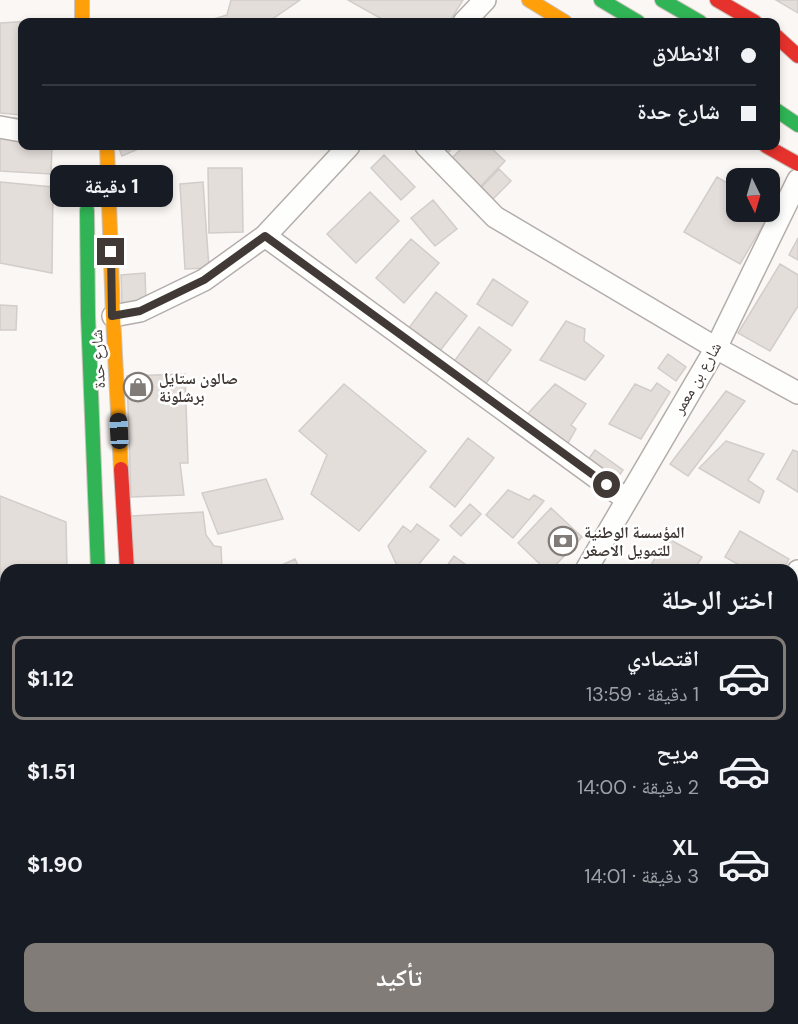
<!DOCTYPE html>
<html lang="ar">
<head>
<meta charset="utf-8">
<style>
  :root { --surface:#171b24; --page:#242831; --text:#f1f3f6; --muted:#9ea1a6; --line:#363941; --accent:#827c78 }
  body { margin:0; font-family:"DM Sans","Noto Naskh Arabic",sans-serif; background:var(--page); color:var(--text); direction:rtl; height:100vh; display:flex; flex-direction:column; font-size:22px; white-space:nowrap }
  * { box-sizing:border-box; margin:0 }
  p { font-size:20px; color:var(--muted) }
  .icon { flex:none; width:33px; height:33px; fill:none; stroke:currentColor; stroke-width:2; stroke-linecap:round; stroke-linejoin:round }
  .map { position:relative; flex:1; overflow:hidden; direction:ltr }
  .sheet { position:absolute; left:0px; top:564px; width:798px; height:460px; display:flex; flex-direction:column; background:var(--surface); border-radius:18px 18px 0 0; box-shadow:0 3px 9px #0003; direction:rtl }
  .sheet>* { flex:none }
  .banner { position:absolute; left:18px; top:18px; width:762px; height:132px; border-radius:12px; box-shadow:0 3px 9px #0003; direction:rtl; display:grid; align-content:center; height:132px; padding:0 24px; background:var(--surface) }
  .needle { width:39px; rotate:175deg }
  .fabs { position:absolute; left:726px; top:168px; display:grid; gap:12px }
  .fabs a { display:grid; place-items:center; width:54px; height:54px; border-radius:12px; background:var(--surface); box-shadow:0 3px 9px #0003; font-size:30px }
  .end { position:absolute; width:27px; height:27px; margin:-14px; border:8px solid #413935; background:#fff; box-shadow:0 0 0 3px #fff }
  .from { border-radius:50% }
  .bubble { position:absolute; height:42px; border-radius:12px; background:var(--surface); box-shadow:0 3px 9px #0003; font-size:20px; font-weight:700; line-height:42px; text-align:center; direction:rtl }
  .car { position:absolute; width:18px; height:36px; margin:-18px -9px; border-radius:8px; box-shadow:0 0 4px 2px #0007; background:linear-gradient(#222 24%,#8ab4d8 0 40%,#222 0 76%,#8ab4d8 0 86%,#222 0) }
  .banner b { display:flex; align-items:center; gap:21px; height:57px; font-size:22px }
  .banner b+b { border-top:2px solid var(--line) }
  .banner i { width:15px; height:15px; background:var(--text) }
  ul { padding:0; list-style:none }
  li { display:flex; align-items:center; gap:18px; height:84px; margin:0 12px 9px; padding:0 12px; border:3px solid transparent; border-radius:12px }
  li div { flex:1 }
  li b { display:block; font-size:22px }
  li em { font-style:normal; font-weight:700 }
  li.on { border-color:var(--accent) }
  li>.icon { width:54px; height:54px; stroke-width:1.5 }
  h2 { padding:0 24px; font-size:27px; line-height:72px }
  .primary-button { display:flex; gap:12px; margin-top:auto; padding:12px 24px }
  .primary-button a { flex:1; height:69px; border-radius:12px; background:var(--accent); color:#fff; font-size:24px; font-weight:700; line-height:69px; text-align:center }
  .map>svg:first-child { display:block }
  .building { fill:#e4deda; stroke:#d2cdca; stroke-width:1.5 }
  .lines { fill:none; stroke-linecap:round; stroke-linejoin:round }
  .street-casing { stroke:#b4aeab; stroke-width:24 }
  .fast-casing { stroke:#cdc4be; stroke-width:16 }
  .slow-casing { stroke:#cdc4be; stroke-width:16 }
  .jam-casing { stroke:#cdc4be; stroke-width:16 }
  .street { stroke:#fefefd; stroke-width:21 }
  .fast { stroke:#30b455; stroke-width:14 }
  .slow { stroke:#ff9f0a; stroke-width:14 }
  .jam { stroke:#e5322d; stroke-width:14 }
  .route { stroke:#413935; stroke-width:8 }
  .labels { text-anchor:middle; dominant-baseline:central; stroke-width:5; stroke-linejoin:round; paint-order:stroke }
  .street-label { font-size:16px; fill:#413935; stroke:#fff }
  .poi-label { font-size:16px; font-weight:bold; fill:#413935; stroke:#fff; text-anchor:start }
</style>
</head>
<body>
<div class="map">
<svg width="798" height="1024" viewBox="0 0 798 1024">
  <rect width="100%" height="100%" fill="#fbf7f4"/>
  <path class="building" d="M231,0h69l-32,22h-64l23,-7z
    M348,0h115l-14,22h-62z
    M776,0h22v13z
    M49,20v2h-27v93l-22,-2v-90z
    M0,117l22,2v27h30l-1,28 -51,-3z
    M118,146h27l-23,10z
    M435,146h19l-8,9z
    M464,146h25l16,15 -28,29 -29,-28z
    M384,155l31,32 -14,13 -30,-32z
    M208,168h34l1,64 -34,1z
    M499,169l12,12 -23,23 -12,-11z
    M717,177l19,11v24h34v-5l3,1 -33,56 -56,-32z
    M0,182l53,5 -1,86 -52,-10z
    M203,182l6,86 -24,1 -5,-85z
    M370,192l29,29 -43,42 -29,-29z
    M433,200l24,29 -22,17 -24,-28z
    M798,238v22l-9,-5z
    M411,239l28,24 -35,40 -28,-25z
    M780,264l18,11v31l-28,45 -32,-18z
    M145,273l1,30 -24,2 -1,-30z
    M493,279l35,23 -16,24 -35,-22z
    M436,292l31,24 -31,40 -31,-23z
    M0,305l17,1 -1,24h-16z
    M566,321l19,8 -1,12 20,15 -19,24 -45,-20z
    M479,327l32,23 -27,36 -31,-23z
    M668,354l18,13 -10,14 -18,-13z
    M185,374l3,89h-8l4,32 -53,2 -4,-121z
    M657,383l13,9 -29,47 -32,-15 26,-40 16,7z
    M344,384l82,67 -67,80 -48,-37 16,-39 -28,-24z
    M555,384l31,20 -15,21 5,4 -8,14 7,8 -53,-31z
    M726,391l19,10 -57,75 -18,-12z
    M468,438l26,20 -39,49 -25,-20z
    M726,441l38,13 -16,26 16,11 -5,12 -60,-35z
    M595,450l28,20 -17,25 -29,-20z
    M793,450l5,2v40l-21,-13z
    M266,479l17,40 -65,15 -16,-41z
    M508,490l21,10 5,-5 10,6 -31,37 -27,-23z
    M0,496l66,26 1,48h-61v35l-6,-2z
    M470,504l11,10 -20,22 -11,-10z
    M551,508l31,29 -31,33h-5l-28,-27z
    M203,512l3,23 8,11 7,1 1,23h-88l-3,-54z
    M417,524l22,16 -25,30h-15l-11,-24 15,-20 8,6z
    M740,531l49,28 -6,11h-35l-23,-13z
    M667,538l35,19 -8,13h-46z
    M454,556l19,14h-29z
    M295,559l5,11h-29z
    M0,630h6v41l-6,-1z
    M792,749l6,5v47l-6,8z
    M0,863h6v32l-6,1z
    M792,911l6,3v12l-6,11z
    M145,1018h52l1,5 -52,1z
    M332,1018h40v6h-40z"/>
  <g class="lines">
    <g class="street-casing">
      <path id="street" d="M464,22l21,-22
        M0,127l22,4
        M426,146l69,71 221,131 82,45
        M265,236l361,263
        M113,316l27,-5 64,-31 61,-44 84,-90
        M586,570l130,-222 82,-168
        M792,581l6,-10
        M792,851l6,3
        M792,942l6,-12
        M412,1018l1,6
        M603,1018v6
        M765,1018v6"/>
    </g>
    <g class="fast-casing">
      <path id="fast" d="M601,0l37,22
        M662,0l38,22
        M776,110l22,15
        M87,210l1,105 10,255
        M140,1018v6"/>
    </g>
    <g class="slow-casing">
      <path id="slow" d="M82,0v22
        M529,0l36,22
        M107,146l6,170 8,153"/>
    </g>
    <g class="jam-casing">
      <path id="jam" d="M717,0l38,22
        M776,36l22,20
        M766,146l32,18
        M121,469l6,101
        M112,1018l1,6"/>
    </g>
    <use href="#street" class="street"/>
    <use href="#fast" class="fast"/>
    <use href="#slow" class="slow"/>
    <use href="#jam" class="jam"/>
  </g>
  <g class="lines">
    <path class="route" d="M111,252l1,64 28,-5 64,-31 61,-44 342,249"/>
  </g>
  <defs>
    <g id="shop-ring" transform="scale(1.5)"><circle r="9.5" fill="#fff" stroke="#827c78" stroke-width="1.5"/><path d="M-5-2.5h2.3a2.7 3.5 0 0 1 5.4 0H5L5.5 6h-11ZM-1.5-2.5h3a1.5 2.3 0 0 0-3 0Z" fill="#827c78"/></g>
    <g id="bank-ring" transform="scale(1.5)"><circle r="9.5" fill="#fff" stroke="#827c78" stroke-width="1.5"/><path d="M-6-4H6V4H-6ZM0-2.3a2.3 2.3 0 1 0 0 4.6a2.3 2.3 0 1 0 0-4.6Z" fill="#827c78"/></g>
  </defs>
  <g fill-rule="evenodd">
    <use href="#shop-ring" x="138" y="387"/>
    <use href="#bank-ring" x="563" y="541"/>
  </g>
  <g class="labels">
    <g class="street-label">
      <text transform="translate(98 359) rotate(-93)">شارع حدة</text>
      <text transform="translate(697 378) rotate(-60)">شارع بن معمر</text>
    </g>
    <g class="poi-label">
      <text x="159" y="378">صالون ستايل<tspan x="159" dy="18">برشلونة</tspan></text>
      <text x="584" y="532">المؤسسة الوطنية<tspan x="584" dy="18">للتمويل الاصغر</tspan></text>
    </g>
  </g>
</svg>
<div class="fabs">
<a><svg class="needle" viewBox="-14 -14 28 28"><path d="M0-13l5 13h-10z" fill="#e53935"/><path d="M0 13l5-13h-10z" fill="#9ea1a6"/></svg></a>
</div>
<i class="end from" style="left:607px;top:485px"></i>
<i class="end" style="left:111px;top:252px"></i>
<div class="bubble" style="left:50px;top:165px;width:123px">1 دقيقة</div>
<i class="car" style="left:119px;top:431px;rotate:357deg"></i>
<div class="banner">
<b><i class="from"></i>الانطلاق</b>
<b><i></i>شارع حدة</b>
</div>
<section class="sheet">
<h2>اختر الرحلة</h2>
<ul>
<li class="on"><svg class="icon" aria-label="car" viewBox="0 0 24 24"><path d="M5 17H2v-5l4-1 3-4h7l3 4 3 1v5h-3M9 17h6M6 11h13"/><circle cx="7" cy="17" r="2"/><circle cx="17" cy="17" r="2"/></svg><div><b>اقتصادي</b><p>1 دقيقة · 13:59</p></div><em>$1.12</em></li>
<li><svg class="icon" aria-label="car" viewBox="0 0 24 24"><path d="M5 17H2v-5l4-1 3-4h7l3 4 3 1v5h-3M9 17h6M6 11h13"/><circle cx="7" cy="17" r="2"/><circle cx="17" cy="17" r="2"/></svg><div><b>مريح</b><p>2 دقيقة · 14:00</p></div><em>$1.51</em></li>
<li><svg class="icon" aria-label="car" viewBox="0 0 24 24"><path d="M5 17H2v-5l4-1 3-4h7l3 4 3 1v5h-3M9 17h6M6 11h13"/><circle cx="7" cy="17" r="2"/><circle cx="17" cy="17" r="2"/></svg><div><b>XL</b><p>3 دقيقة · 14:01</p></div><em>$1.90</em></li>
</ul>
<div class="primary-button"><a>تأكيد</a></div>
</section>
</div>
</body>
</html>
